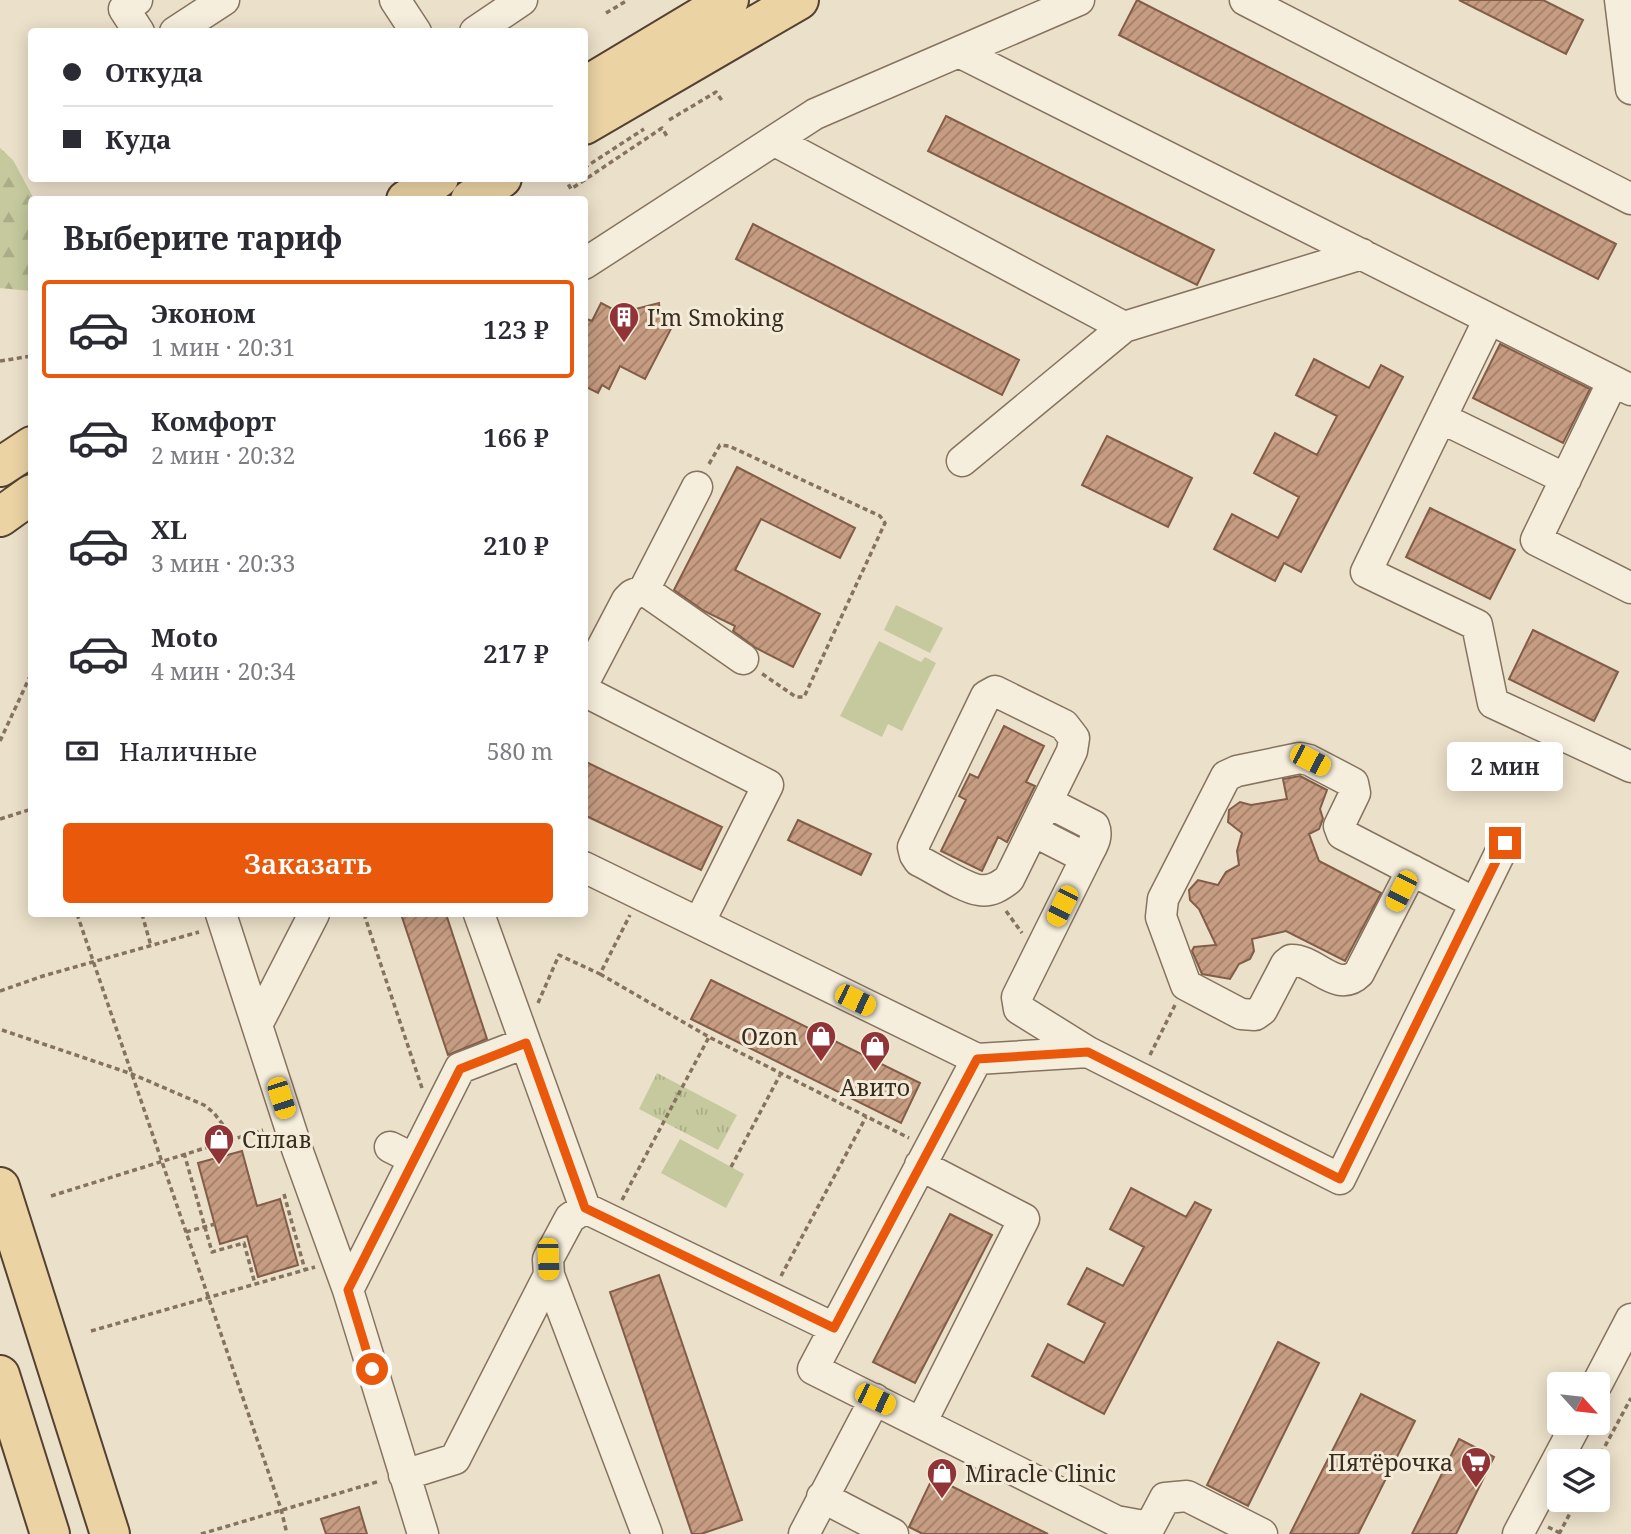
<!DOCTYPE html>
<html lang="ru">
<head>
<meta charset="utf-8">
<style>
  :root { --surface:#fff; --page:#f2f2f3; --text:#2b2b33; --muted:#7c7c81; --line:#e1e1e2; --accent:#ea580c }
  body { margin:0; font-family:"Noto Serif",serif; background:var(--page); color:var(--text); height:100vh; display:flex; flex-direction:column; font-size:26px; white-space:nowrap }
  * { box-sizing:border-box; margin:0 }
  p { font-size:23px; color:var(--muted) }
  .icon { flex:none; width:38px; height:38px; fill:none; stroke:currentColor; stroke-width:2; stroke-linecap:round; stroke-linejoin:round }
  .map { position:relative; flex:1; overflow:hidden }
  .details { position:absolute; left:28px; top:196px; width:560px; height:721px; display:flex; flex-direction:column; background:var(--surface); border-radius:7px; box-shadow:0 4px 18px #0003 }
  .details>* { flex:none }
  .banner { position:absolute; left:28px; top:28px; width:560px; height:154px; border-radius:7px; box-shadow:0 4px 18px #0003; display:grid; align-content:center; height:154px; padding:0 35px; background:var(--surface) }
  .needle { width:46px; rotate:117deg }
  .tools { position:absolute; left:1547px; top:1372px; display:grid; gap:14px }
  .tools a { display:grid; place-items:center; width:63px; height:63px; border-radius:7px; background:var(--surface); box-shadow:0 4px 18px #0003; font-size:35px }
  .end { position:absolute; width:32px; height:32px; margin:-16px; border:9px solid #ea580c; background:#fff; box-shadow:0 0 0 4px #fff }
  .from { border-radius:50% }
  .bubble { position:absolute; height:49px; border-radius:7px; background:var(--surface); box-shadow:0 4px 18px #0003; font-size:23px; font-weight:600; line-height:49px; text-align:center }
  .car { position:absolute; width:21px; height:42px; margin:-21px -10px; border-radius:9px; box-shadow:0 0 5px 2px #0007; background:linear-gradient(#f5c518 24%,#345 0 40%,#f5c518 0 76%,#345 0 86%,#f5c518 0) }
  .banner b { display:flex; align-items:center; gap:24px; height:66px; font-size:26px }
  .banner b+b { border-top:2px solid var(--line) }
  .banner i { width:18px; height:18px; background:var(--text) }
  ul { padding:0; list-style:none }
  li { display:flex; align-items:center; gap:21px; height:98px; margin:0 14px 10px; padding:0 21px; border:4px solid transparent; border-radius:7px }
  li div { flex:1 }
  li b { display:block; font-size:26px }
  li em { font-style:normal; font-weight:600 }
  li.selected { border-color:var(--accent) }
  li>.icon { width:63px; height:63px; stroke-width:1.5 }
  h2 { padding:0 35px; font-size:32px; line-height:84px }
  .pay { display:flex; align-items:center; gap:18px; height:77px; padding:0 35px; font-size:26px }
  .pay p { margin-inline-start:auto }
  .cta { display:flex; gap:14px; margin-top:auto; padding:14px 35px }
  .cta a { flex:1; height:80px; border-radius:7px; background:var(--accent); color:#fff; font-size:28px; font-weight:600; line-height:80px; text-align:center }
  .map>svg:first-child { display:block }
  .grass { fill:url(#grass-tufts) }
  .forest { fill:url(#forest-firs) }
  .pitch { fill:#c5c99d }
  .building { fill:url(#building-hatch); stroke:#835d47; stroke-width:2 }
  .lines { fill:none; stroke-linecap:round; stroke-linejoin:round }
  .minor-casing { stroke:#86735f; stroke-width:33 }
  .major-casing { stroke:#554132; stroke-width:42 }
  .path { stroke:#86735f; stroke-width:3.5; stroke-dasharray:5 3.5; stroke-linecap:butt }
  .minor { stroke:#f6eedc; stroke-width:30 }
  .major { stroke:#ebd3a4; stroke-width:38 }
  .route { stroke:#ea580c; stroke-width:9 }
  .labels { text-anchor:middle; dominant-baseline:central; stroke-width:6; stroke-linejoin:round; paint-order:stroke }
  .poi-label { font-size:23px; fill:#382c21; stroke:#f3ebd8; text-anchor:start }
</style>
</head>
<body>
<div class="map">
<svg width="1631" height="1534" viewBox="0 0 1631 1534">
  <defs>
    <pattern id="grass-tufts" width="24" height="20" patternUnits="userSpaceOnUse" patternTransform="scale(1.75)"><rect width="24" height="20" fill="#c5c99d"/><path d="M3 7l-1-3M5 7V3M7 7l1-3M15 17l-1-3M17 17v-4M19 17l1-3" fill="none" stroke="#aaad87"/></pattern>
    <pattern id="forest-firs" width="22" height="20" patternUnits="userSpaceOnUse" patternTransform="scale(1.75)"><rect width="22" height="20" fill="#c5c99d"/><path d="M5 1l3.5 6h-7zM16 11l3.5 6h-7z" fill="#aaad87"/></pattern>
    <pattern id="building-hatch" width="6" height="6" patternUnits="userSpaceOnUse" patternTransform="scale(1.75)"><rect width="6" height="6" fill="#c69c82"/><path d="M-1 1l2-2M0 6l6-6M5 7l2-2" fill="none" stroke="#a27f6a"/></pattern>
  </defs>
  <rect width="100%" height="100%" fill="#ebe0c9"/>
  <path class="grass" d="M657,1073l80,42 -19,35 -79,-41z"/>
  <path class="forest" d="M0,148l13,12 21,39 -2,1 -1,91 -31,-3z"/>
  <path class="pitch" d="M896,605l47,23 -13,25 -46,-23z
    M879,641l42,21 4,-5 11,6 -34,68 -14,-7 -6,13 -42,-21z
    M680,1139l64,35 -18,34 -65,-35z"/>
  <path class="building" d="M1137,0l479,244 -18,35 -479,-244z
    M1459,0h84l40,20 -17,34z
    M946,116l268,134 -17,35 -269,-134z
    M753,224l266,136 -17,35 -266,-136z
    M601,303l19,10 39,-10 1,10 15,8 -30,58 -25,-13 -11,23 -7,-4 -4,8 -14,-7v-68l8,3z
    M1500,344l90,45 -27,54 -90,-45z
    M1314,359l55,29 12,-23 22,12 -102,195 -17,-9 -9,18 -61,-32 18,-35 46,24 21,-41 -45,-24 21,-40 42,22 20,-39 -41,-21z
    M1107,436l85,42 -24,49 -86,-42z
    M737,467l118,61 -15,30 -79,-39 -26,51 85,44 -27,53 -37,-19 -23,-17 2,-5 -31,-15 -30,-21z
    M1430,508l85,42 -25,49 -84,-42z
    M1533,630l85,42 -24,49 -85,-42z
    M1004,726l40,20 -18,36 9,4 -28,56 -9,-5 -16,34 -41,-20 25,-51 -7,-4 11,-22 8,4z
    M584,761l138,66 -21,43 -117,-55z
    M1300,776l27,14 -7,19 3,10 -4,10 -10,5 10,27 62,32 -36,68 -59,-30 -34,8 2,12 -4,8 -11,5 -9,15 -28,-5 -10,-23 2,-4 22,-2 -17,-36 -9,-9 -1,-10 9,-10 20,5 8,-13 13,-7 -2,-14 5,-18 -14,-11 1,-12 11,-8 11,3 36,-6 -4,-20z
    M798,820l73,34 -10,21 -73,-35z
    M401,914h45l41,125 -39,16z
    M711,980l209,103 -19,40 -210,-104z
    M242,1151l15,55 23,-7 18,66 -40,12 -11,-41 -27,8 -22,-81z
    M1131,1188l55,29 9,-15 16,8 -107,204 -72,-38 16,-32 36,19 21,-40 -37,-19 19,-36 36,18 21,-39 -34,-18z
    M950,1214l42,21 -77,148 -42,-21z
    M659,1275l83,245 -41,14h-9l-82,-242z
    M1278,1342l41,21 -71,143 -41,-21z
    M1361,1394l54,27 -57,113h-68z
    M1459,1439l35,18 -38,77h-44z
    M933,1477l115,57h-125l-14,-7z
    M359,1507l8,27h-41l-5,-15z"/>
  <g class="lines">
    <g class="minor-casing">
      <path id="minor" d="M137,0l-13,9 15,23
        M395,0l21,32
        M1245,0l386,199
        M1620,0l11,89
        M175,32l49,-32
        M475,32l47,-32
        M959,52l672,338
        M775,141l349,186
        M584,264l231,-150 264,-114
        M1489,319l-123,253 111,53 16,78 138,64
        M1613,381l-77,159 95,48
        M1441,418l125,61
        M962,461l162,-134 238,-73
        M644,590l99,69
        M584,682l43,-82 5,-5 12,-5 53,-103
        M584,691l184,94 -69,138 -115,-56
        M995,691l69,34 10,13 -2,13 -63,128c-9,7 -18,13 -30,11 -15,-2 -45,-22 -60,-29l-4,-6 -2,-8 73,-151z
        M1047,802l47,24c5,12 -3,21 -8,32
        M1033,831l53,27 -69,139 2,12 69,43 252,127 165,-336
        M1412,870l-53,103c-22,22 -44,-14 -68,-13l-5,4 -24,46 -7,5 -14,-1 -55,-29 -25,-68 2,-18 63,-123 11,-5 63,-13 9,2 44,23 2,10 -16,33 3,8 133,69
        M221,914l76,235 51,141 75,244
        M479,914l106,294
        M699,923l278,136 -164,310 303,152 33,6
        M257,1025l57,-111
        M977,1059l111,-7
        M390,1147l24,12
        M920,1165l104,54 -102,202
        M348,1290l112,-222 65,-25
        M1597,1384l34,-65
        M404,1475l51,-16 94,-184
        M822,1497l71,37
        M647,1534l-98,-259 -1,-16 22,-41 15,-10 249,120
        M804,1534l71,-135
        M1146,1534l19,-36 22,-2 75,38
        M1518,1534l59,-111"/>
    </g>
    <g class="major-casing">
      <path id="major" d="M584,87l145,-87
        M584,125l215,-125
        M406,200l33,-22
        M470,200l32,-22
        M0,467l32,-21
        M0,517l32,-23
        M0,1187l110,347
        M0,1375l50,159"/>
    </g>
    <path class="path" d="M606,13l22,-13
      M669,120l47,-28 7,10
      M584,168l60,-39
      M569,178l-3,2 5,9 91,-61 6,10
      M0,361l32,-5
      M709,464l11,-19 9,1 151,70 5,7 -81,174h-8l-35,-24
      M0,741l32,-69
      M0,819l32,-10
      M1006,911l16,22
      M77,914l204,595 6,25
      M142,914l9,32
      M364,914l58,174
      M600,974l109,63 200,101
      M0,991l43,-15 156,-44
      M538,1003l21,-48 41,19 30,-59
      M2,1030l130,44 72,31 10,8 19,25
      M1150,1055l25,-50
      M184,1153l28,99 32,-9 11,41
      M731,1167l49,-92
      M284,1194l21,76
      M51,1196l212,-66
      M622,1200l87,-163
      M186,1232l29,-8
      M781,1276l85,-159
      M91,1331l224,-64
      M1597,1461l34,-63
      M1548,1527l14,7
      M201,1534l179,-53
      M1559,1534l18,-34"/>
    <use href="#minor" class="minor"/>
    <use href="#major" class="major"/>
  </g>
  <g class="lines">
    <path class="route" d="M372,1369l-24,-79 112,-221 66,-26 59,165 249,120 143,-269 111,-7 252,127 165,-336"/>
  </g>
  <defs>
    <g id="building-pin" transform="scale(1.575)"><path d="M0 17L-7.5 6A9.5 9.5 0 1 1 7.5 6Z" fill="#903437" stroke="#f3ebd8"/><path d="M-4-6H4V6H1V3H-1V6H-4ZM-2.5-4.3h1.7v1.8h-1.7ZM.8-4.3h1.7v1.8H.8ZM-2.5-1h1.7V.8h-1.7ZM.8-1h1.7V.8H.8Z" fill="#fff"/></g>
    <g id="shop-pin" transform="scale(1.575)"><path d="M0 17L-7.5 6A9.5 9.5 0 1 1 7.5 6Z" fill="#903437" stroke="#f3ebd8"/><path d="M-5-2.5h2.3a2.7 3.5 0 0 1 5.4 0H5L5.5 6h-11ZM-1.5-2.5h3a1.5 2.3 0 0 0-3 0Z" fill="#fff"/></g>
    <g id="supermarket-pin" transform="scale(1.575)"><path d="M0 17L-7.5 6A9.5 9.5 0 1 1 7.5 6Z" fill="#903437" stroke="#f3ebd8"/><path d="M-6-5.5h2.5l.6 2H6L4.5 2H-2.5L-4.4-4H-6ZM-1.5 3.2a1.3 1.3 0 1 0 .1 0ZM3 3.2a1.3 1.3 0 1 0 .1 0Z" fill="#fff"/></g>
  </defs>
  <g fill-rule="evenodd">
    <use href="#building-pin" x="624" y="317"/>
    <use href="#shop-pin" x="821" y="1036"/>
    <use href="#shop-pin" x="875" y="1046"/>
    <use href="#shop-pin" x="219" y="1139"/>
    <use href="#supermarket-pin" x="1476" y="1462"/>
    <use href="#shop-pin" x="942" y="1473"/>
  </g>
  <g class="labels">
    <g class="poi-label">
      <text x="647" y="317">I'm Smoking</text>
      <text x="798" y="1036" text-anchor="end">Ozon</text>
      <text x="875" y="1087" text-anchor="middle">Авито</text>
      <text x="242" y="1139">Сплав</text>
      <text x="1453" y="1462" text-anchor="end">Пятёрочка</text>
      <text x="965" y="1473">Miracle Clinic</text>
    </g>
  </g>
</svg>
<div class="tools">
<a><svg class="needle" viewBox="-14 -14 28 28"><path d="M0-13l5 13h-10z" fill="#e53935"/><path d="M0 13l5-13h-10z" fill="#7c7c81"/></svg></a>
<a><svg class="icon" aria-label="layers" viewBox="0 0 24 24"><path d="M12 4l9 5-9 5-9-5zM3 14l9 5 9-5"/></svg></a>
</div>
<i class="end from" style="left:372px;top:1369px"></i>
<i class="end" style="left:1505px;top:843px"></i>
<div class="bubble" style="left:1447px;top:742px;width:116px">2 мин</div>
<i class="car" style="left:1310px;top:760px;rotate:117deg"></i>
<i class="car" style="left:1401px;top:891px;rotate:207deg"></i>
<i class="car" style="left:1062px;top:906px;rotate:207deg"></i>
<i class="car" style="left:855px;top:1000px;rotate:116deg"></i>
<i class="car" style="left:281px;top:1098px;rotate:162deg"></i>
<i class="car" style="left:548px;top:1259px;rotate:178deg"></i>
<i class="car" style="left:875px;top:1399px;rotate:116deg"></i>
<div class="banner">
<b><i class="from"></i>Откуда</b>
<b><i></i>Куда</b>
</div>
<section class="details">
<h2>Выберите тариф</h2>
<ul>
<li class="selected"><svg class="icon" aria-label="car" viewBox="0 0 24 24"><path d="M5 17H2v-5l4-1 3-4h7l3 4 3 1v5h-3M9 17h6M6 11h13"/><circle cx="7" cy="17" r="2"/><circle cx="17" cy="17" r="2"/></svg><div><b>Эконом</b><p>1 мин · 20:31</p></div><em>123 ₽</em></li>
<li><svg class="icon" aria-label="car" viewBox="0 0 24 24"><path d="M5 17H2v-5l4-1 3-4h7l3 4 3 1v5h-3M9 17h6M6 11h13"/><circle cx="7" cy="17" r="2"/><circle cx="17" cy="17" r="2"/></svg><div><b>Комфорт</b><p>2 мин · 20:32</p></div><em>166 ₽</em></li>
<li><svg class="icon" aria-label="car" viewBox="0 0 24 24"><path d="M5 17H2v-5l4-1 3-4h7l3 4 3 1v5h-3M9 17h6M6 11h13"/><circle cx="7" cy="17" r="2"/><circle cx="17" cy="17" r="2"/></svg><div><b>XL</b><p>3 мин · 20:33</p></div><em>210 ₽</em></li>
<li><svg class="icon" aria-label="car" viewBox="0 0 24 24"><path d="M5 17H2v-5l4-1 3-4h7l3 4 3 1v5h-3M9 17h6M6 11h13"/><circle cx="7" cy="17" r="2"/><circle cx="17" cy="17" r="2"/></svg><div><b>Moto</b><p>4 мин · 20:34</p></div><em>217 ₽</em></li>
</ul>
<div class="pay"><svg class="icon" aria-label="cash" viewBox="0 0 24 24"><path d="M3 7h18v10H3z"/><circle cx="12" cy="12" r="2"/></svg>Наличные<p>580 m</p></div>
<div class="cta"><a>Заказать</a></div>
</section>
</div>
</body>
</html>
